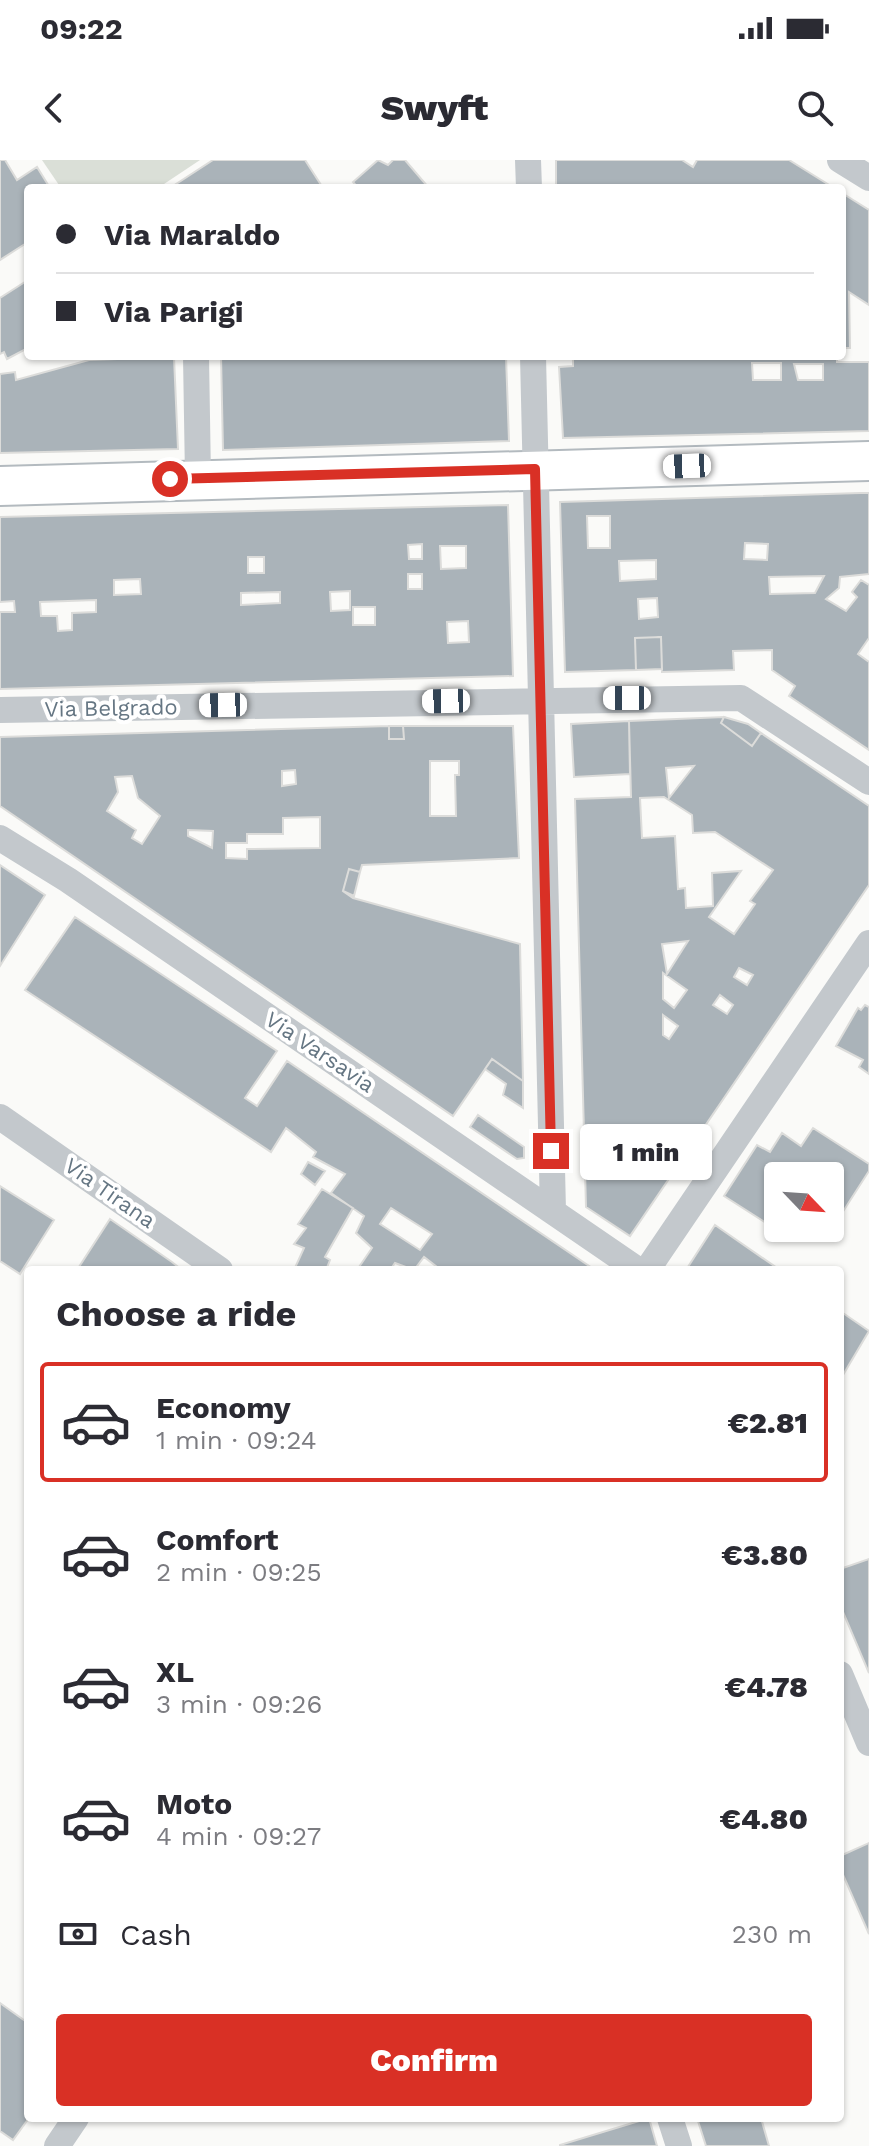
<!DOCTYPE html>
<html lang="en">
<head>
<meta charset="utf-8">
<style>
  :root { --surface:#fff; --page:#f7f7f7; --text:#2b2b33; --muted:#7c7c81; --line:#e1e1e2; --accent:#d93025 }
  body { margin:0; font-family:"Work Sans",sans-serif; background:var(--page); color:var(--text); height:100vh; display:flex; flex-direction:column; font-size:30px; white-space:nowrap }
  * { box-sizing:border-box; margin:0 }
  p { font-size:26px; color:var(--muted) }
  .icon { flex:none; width:44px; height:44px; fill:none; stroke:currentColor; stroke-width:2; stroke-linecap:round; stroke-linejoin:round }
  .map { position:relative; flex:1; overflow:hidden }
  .panel { position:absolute; left:24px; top:1106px; width:820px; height:856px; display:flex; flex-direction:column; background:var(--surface); border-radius:8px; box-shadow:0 2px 6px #0004 }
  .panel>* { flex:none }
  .top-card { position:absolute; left:24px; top:24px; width:822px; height:176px; border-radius:8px; box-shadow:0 2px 6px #0004; display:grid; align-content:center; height:176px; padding:0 32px; background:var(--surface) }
  .needle { width:52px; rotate:115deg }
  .fabs { position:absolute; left:764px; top:1002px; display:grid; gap:16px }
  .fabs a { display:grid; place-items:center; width:80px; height:80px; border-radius:8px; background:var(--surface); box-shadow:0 2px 6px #0004; font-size:40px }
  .end { position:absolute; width:36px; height:36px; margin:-18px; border:10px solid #d93025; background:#fff; box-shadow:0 0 0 4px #fff }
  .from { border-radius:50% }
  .bubble { position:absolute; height:56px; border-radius:8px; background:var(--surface); box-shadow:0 2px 6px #0004; font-size:26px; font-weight:800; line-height:56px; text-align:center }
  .car { position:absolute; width:24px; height:48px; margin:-24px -12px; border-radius:10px; box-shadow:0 0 6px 2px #0007; background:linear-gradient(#fff 24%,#345 0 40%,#fff 0 76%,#345 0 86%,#fff 0) }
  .top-card b { display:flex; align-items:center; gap:28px; height:76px; font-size:30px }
  .top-card b+b { border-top:2px solid var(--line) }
  .top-card i { width:20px; height:20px; background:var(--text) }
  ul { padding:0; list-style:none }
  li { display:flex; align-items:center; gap:24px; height:120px; margin:0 16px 12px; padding:0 16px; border:4px solid transparent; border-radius:8px }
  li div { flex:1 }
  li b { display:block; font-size:30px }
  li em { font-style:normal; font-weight:800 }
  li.current { border-color:var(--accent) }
  li>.icon { width:72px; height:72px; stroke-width:1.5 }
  h2 { padding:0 32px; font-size:36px; line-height:96px }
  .pay { display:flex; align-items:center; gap:20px; height:88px; padding:0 32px; font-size:30px }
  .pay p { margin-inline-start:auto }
  .action { display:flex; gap:16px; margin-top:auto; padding:16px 32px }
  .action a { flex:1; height:92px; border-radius:8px; background:var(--accent); color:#fff; font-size:32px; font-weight:800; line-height:92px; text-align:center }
  .status { display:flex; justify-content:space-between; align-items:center; height:56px; padding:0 40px; background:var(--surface); direction:ltr }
  .status svg { height:22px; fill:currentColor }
  header { display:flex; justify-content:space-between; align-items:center; height:104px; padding:0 32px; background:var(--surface); font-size:36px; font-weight:800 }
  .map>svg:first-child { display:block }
  .green { fill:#dadfd7 }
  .building { fill:#aab3b9; stroke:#dcdcda; stroke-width:2; fill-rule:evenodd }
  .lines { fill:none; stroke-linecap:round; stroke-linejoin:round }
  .secondary-casing { stroke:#b3babf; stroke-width:42 }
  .street { stroke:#c3c8cc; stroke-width:26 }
  .secondary { stroke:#fff; stroke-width:38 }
  .route { stroke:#d93025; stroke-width:10 }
  .labels { text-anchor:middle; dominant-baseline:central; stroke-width:8; stroke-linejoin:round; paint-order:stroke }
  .street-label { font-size:22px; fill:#657683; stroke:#fff }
</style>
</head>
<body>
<div class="status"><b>09:22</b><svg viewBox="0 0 49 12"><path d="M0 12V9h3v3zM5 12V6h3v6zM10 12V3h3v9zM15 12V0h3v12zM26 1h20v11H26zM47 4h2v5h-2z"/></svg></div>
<header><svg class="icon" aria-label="back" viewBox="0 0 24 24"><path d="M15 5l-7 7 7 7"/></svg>Swyft<svg class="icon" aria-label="search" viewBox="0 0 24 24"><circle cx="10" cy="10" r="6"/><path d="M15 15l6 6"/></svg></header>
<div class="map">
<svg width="869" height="1986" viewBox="0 0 869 1986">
  <rect width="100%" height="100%" fill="#fafaf8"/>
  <path class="green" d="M42,0h158l-42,28h-97z"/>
  <path class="building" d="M0,0h5l12,20 20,-13 13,21h-22v54l-28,18z
    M213,0h92l18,28h-153z
    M378,0l10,5 5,-5h12l24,28h-71l-5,-6z
    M556,0h126l11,7 4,-7h92l45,28h-278z
    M842,33l27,17v95l-20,-13 1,56h-8z
    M28,120v68l-21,11 -3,-7 -4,2v-56z
    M221,196h285l3,85 -286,9z
    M573,196h264v6h32v69l-306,7 -4,-71 14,-1zM752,203h29v17h-28zM794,204h29v16h-25z
    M174,197l4,92 -178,4v-79l15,-2 1,8 73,-20z
    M860,333h9v81l-29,3 -1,11 -13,11 20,12 11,-14 -5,-5 9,-12 8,5v53l-11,16 11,8v88l-80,-54 6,-10 -23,-16v-20l-39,1 1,19 -72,2 -1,-35 -26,1 1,32 -71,2 -5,-170zM587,356h23v32h-22zM745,383l23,1 -1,16 -23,-1zM656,400v19l-36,2 -1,-20zM824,416l-9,17 -45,1 -1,-17zM657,438l1,19 -19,2 -1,-20z
    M508,345l5,171 -513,13v-77h15l-1,-11 -14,1v-85zM422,384v15h-13l-1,-14zM440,386h26v22l-25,1zM248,397h16v16h-16zM408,414h14v15h-14zM140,419l1,15 -27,1v-15zM350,431v19l-19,1 -1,-19zM280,432v11l-39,2v-12zM96,440v12l-24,1v17l-14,1 -1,-15h-16l-1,-14zM353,447h22v18h-22zM468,461l1,21 -21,1 -1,-21z
    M661,477l1,32 -26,1 -1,-32z
    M724,557l-3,6 31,23 9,-13 108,73v79l-239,351 -44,-29 -11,-408 56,-2 -2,-76zM694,606l-25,32 -3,-30zM664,637l28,18 1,18 22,-1 58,38 -23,31 5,3 -21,30 -25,-17 32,-46 -29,2 1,33 -27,2 -1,-20 -7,1 -3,-53 -33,2 -2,-40zM688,781l-21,33 -5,-30zM739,808l14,7 -6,10 -13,-8zM663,813l24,17 -13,18 -11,-9zM720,835l13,10 -6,9 -14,-9zM663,855l15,11 -9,13 -6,-4z
    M724,557l24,7 13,9 -9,13 -31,-23z
    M629,561l1,53 -56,3 -3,-53z
    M389,566v13h15l-1,-13h110l6,132 -157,7 -2,7 -11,-3 -6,22 10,7 167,46 3,137 -31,-22 -39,57 -453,-310v-69zM430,601h29v14h-4l1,41h-26zM295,610l1,14 -14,2v-15zM132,616l6,22 22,18 -18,28 -10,-6 4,-8 -29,-19 11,-19 -3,-15zM320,657v31l-73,1v10l-21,-1v-15h21v-9h36v-16zM188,670l25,1 -1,17 -24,-12z
    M389,566h14l1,13h-15z
    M0,705l45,30 -45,71z
    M349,709l11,3 -6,24 -11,-5z
    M75,757l202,134 -32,47 12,8 30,-45 308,209h-154l-17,-13 -10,13 -19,-7 -5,7h-33l15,-22 -16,-15 8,-17 -33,-23 14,-19 -32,-17 3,-5 -30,-24 -15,24 -246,-162zM391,1048l41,26 -12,16 -40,-26z
    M865,845l4,2v67l-10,-7 4,-7 -27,-14 22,-38 3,2z
    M492,899l31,22v27l-20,-13 3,-11 -21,-15z
    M478,955l46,32v11l-7,1 -47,-32z
    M813,968l56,36v7l-34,53 -5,-3v-45h-52l-1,54 -53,-34 33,-51 13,7 12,-19 19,13z
    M308,1002l17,9 -10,14 -14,-11z
    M0,1026l54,34 -34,54 -20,-13z
    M322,1029l31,19 -28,49 5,3 -4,10h-32l10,-22 -10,-4 12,-16 -8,-4z
    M110,1059l62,43 10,8h-105z
    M715,1065l65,45h-94z
    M840,1151l29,20 -29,49z
    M869,1399v114l-29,-68v-36z
    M869,1683v91l-29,-66v-12z
    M0,1843l28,20 1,95 -16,22 -13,-9z
    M649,1958l8,28h-97v-1z
    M697,1958h64l8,28h-63z"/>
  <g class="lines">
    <g class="secondary-casing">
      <path id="secondary" d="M0,326l869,-25"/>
    </g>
    <path class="street" d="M528,0l1,28
      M840,0l29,18
      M196,196l2,122
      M533,196l20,855
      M0,550l741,-12 128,84
      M0,678l68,42 570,390
      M0,957l220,153
      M647,1110l222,-327
      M840,1514l29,69
      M670,1958l9,28
      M57,1986l19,-28"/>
    <use href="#secondary" class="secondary"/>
  </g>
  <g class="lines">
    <path class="route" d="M170,319l365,-10 16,682"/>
  </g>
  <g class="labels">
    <g class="street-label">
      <text transform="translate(111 548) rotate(-1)">Via Belgrado</text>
      <text transform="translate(320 892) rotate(34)">Via Varsavia</text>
      <text transform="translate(110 1033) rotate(35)">Via Tirana</text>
    </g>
  </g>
</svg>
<div class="fabs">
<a><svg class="needle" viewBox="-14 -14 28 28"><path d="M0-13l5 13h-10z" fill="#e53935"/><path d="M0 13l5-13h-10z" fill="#7c7c81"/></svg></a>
</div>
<i class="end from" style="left:170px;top:319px"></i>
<i class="end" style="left:551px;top:991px"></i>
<div class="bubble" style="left:580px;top:964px;width:132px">1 min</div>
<i class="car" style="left:687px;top:306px;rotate:268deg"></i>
<i class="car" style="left:627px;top:538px;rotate:270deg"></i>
<i class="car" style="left:446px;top:541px;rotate:269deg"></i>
<i class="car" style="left:223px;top:545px;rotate:269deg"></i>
<div class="top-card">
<b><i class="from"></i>Via Maraldo</b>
<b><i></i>Via Parigi</b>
</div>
<section class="panel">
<h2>Choose a ride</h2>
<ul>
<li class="current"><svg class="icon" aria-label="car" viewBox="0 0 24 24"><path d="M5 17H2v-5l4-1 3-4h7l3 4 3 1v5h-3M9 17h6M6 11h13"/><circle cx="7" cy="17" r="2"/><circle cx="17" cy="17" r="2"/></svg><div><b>Economy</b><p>1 min · 09:24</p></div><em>€2.81</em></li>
<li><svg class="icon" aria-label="car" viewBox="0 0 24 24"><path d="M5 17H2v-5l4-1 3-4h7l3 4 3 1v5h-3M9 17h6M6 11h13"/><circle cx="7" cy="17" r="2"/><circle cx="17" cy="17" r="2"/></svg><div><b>Comfort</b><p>2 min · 09:25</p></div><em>€3.80</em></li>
<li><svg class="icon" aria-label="car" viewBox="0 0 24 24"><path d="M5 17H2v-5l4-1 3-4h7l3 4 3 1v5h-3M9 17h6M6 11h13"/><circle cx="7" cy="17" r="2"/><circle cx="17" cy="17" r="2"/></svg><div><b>XL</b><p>3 min · 09:26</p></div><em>€4.78</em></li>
<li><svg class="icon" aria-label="car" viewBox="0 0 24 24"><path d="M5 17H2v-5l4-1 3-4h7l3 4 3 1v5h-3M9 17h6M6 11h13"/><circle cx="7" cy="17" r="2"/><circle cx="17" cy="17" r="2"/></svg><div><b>Moto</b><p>4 min · 09:27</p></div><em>€4.80</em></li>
</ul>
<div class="pay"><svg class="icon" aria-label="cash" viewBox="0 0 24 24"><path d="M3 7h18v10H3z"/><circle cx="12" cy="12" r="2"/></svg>Cash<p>230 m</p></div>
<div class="action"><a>Confirm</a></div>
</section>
</div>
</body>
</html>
